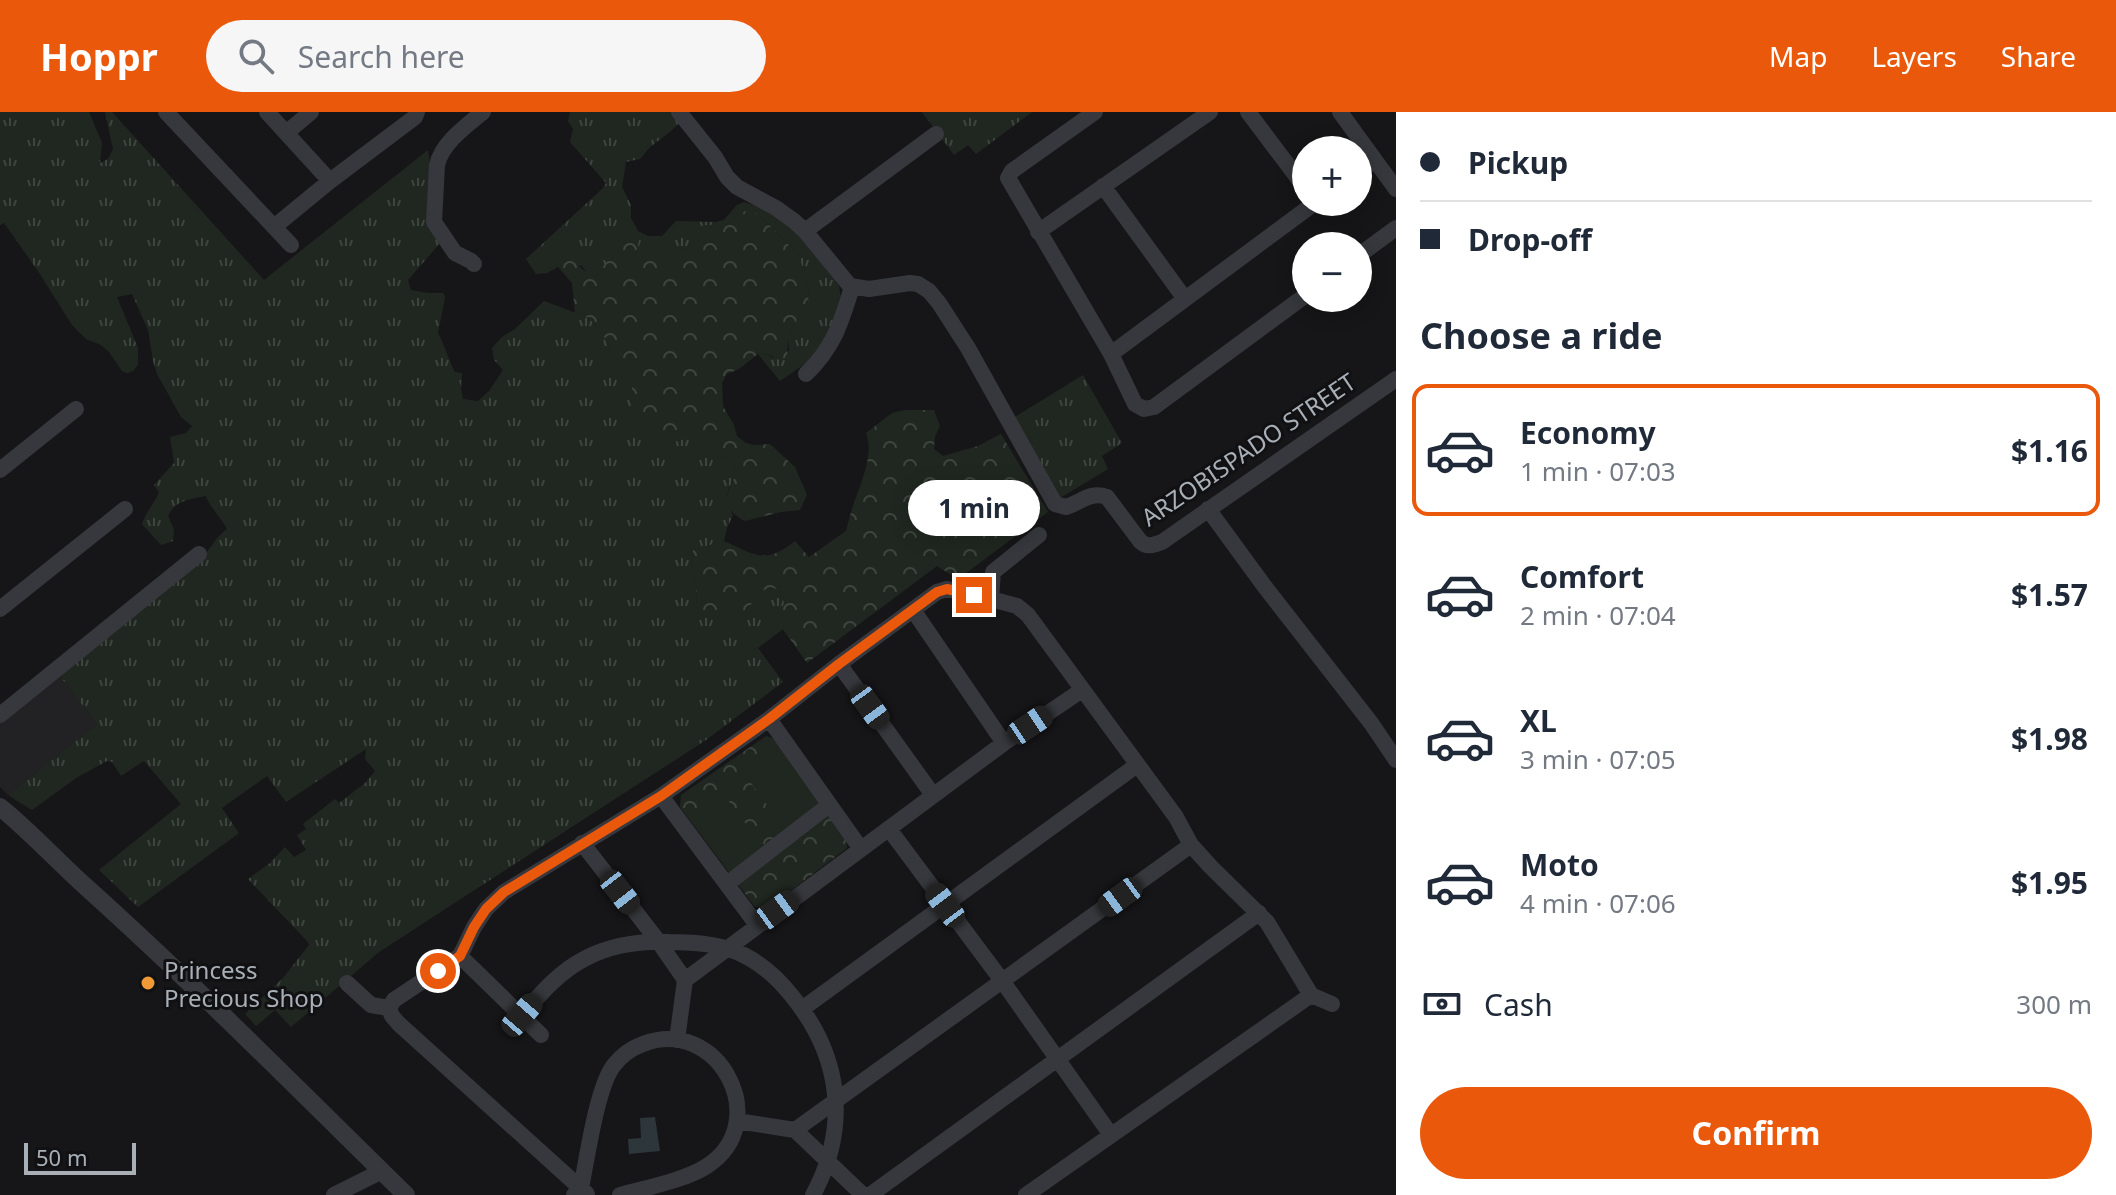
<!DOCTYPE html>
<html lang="en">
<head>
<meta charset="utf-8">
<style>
  :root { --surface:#fff; --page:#f6f6f7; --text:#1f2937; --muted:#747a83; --line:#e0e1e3; --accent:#ea580c }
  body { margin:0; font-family:"Noto Sans",sans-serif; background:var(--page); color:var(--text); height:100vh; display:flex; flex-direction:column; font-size:30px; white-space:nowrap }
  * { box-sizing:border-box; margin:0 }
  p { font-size:26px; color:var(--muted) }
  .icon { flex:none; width:44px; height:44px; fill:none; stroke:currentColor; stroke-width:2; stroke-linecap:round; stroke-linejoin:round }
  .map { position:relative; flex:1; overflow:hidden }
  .sheet { display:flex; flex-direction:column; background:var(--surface); width:720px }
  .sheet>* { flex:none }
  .hud { display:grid; align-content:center; height:176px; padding:0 24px; background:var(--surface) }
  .fabs { position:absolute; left:1292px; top:24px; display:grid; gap:16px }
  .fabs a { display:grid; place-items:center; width:80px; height:80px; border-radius:50%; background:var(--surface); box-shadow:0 4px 20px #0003; font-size:40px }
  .scale { position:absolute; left:24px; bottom:20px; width:112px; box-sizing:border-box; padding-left:8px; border:4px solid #a8afb7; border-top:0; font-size:22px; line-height:28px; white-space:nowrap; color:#a8afb7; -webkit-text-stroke:6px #111113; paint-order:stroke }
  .end { position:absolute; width:36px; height:36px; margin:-18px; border:10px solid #ea580c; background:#fff; box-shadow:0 0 0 4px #fff }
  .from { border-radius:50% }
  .bubble { position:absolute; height:56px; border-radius:28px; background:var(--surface); box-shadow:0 4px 20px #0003; font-size:26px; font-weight:700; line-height:56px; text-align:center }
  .car { position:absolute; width:24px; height:48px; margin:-24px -12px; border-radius:10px; box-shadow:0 0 6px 2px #0007; background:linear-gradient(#222 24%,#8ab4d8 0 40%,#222 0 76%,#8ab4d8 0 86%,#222 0) }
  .hud b { display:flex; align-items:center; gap:28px; height:76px; font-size:30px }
  .hud b+b { border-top:2px solid var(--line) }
  .hud i { width:20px; height:20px; background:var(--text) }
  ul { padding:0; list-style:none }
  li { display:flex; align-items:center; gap:24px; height:132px; margin:0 16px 12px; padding:0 8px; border:4px solid transparent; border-radius:16px }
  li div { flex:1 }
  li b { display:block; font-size:30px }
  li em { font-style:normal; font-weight:700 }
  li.active { border-color:var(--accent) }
  li>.icon { width:72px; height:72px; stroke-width:1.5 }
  h2 { padding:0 24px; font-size:36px; line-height:96px }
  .pay { display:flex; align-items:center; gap:20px; height:88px; padding:0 24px; font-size:30px }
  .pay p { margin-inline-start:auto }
  .primary-button { display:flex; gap:16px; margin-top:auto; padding:16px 24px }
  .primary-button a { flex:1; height:92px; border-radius:48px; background:var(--accent); color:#fff; font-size:32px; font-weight:700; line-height:92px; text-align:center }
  header { display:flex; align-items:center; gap:48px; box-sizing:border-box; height:112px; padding:0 40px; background:var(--accent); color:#fff }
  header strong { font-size:38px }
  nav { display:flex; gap:44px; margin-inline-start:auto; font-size:28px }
  .search { width:560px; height:72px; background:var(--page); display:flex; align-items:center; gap:20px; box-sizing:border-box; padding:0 28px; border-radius:44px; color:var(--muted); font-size:30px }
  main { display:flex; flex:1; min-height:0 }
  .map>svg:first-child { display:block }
  .built { fill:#222225 }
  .grass { fill:url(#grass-tufts) }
  .forest { fill:url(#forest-crowns) }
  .garden { fill:#202720 }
  .water { fill:#2c363b }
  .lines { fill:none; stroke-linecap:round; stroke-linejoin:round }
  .minor { stroke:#37383d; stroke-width:16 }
  .tertiary { stroke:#37383d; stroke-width:18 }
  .route { stroke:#ea580c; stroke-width:10 }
  .poi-dot { fill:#ef9a36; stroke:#111113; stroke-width:3 }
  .labels { text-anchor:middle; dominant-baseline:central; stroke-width:6; stroke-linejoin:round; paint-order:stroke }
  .street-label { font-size:24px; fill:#a8afb7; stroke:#111113 }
  .poi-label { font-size:24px; fill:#a8afb7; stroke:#111113; text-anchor:start }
</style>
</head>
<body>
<header>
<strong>Hoppr</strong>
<div class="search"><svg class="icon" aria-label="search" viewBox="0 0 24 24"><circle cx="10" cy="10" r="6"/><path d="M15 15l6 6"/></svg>Search here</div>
<nav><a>Map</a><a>Layers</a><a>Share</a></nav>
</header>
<main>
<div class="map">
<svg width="1396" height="1083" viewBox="0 0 1396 1083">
  <defs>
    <pattern id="grass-tufts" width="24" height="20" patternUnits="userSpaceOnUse" patternTransform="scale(2)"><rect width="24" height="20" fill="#202720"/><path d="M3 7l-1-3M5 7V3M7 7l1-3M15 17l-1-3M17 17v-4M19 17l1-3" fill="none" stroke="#3e443e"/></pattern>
    <pattern id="forest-crowns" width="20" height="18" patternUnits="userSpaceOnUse" patternTransform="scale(2)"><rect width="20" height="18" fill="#202720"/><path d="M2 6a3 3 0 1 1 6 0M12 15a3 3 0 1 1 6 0" fill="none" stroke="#3e443e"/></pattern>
  </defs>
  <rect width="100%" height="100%" fill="#161618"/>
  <path class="built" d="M58,562l39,50 -89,71 -8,-8v-67z"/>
  <path class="grass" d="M0,0h89l13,31 -2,20 8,-4 5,-10 -8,-37h7l152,168 164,-130 13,92 -33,38 3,10 16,3h16l2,4 -7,36c7,13 10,26 17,39l7,1 -1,16 2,10 15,2 11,-10 14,-21 -9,-10 -2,-12 10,-11 13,-8 29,-28 45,17 14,16 7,16 15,18 8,19v20l34,37 17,-5h16l15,15 15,6 7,13c-10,17 -14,24 -4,42l-6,13 -3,13 -31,9 -2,17 5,16 1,27 40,10 27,-30 10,-2 9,6 1,10 -6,17 5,8 -25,19 25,34 -77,58 -327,212 -88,75 -16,-17 -19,16 -11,-12 38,-36 26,-33 -1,-3 -60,-63 22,-16 15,-16 9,10 12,-7 -9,-15 9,-6 -3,-5 32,-25 4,4 26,-20 10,-12 -10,-12 1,-10 -80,53 -19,-26 -45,32 17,25 -101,74 -39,-37 82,-66 -37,-43 -23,15 -9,-14 -5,-1 -31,17 -44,32 -24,-15 89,-71 -39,-50 141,-112c10,-11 15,-23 28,-33 -6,-12 -17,-21 -21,-33 -15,3 -31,4 -38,20l6,14 -1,11 -12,4 -19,-21c4,-12 12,-20 17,-32l-5,-7 20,-22 -4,-26 16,-4 6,-7 -11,-9 -24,-43 -4,-13 -5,-31 -16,-36 -15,3 21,51v17l-5,6 -6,2 -5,-2 -13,-19 -8,-7 -15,-6 -14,-14 -32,-51 -36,-51 -4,2z
    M570,0h101l8,11 -8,8 -22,17 -9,11 -14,3 -4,25 9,18v13l7,13 10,5h14l14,-15 40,1 8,-2 13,-15 7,-3 25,8 32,24 38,52 2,12 -12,36 -23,29 -26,18 -22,-27 7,-1 8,5 16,-7 -1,-12 4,-12 16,-22 1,-14 -6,-16 -3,-19 -39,-39 -22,-4 -13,12 -21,1c-6,5 -7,11 -12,17 -10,12 -30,14 -45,17l-11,-9 -32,14 -10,11 -6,-1 -7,-9 -30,-6 6,7 -11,6 -11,1 -10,-15 77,-71 3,-5 -36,-41 3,-13 -5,-8z
    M922,0h110l-56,42 -8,-9 -14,10z
    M1083,263l39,68 -20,13 6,13 -48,29 -47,-80z"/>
  <path class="forest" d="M750,98l11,7 39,39 3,19 6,16 -1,14 -16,22 -4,12 -1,19 -6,3 -16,-8 -7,1 -19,15 -12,5 -5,9 1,23 11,19 3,11 9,7 8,2 16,-1 25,23 12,28 -7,15 -19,2 -36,9c-25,-13 -20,-26 -8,-48l-7,-13 -15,-6 -15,-15h-16l-17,5 -19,-11 -7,-11 -8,-15 -1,-20 -7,-19 -15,-18 -7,-16 -14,-16 -14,-5 -3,-30 -20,-23v-10c21,5 26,20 43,26l28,-34 10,-8 6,6 -2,11 11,8c15,-2 35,-4 45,-16 5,-6 6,-12 12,-18h21l13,-12z
    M905,298h29l6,16 -5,10 -1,13 9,7 35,-10 23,-12 47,78 -90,67 -21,-13 -130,97 -30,-42 7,-17 -1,-10 -9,-6 -10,2 -27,30h-16l-24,-10 -1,-27 -5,-16 2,-17 31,-9c31,14 41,24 71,0l14,16 37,-26c3,-10 5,-21 9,-31 7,-20 19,-46 11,-67l26,-20z
    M766,624l9,3 71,98 1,11 -79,60 -13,-1 -75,-100 1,-12z"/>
  <path class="garden" d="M779,634l43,59 -36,26 -43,-59z
    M721,679l43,57 -32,24 -43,-58z"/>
  <path class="water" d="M655,1005l5,34 -31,3 -1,-15 13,-1 -1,-20z"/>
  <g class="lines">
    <path class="minor" d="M166,0l125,133
      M267,0l63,69
      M679,0l36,45 12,20 10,10 39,21 18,13 11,10 45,55 19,3 41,-6 8,1 11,7 10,12 29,45 87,156 11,3c16,-5 24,-16 41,-10l33,44c7,7 14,4 22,1l234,-163
      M1095,0l-83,59 -4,7 103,176 24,50 9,5 10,-2 152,-112
      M1248,0l58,77
      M1340,0l56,77
      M286,21l25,-21
      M1358,60l16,-12
      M1103,74l82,113
      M274,115l56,-46 85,-64 2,-5
      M805,119l131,-97
      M1038,120l172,-120
      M1358,144l38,-28
      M474,152l-3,-3 -16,-8 -21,-31 3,-57c5,-22 29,-39 46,-53
      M1111,242l205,-152
      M806,262c28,-27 35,-51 46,-87
      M0,358l76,-61
      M1208,397l57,78 106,136 25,37
      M991,487l2,-27 46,-37
      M0,497l125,-100
      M913,498l91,133
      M839,552l94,131
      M0,603l199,-161
      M769,607l92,130
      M661,684l96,129
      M889,717l114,153 108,153
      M582,731l76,98 27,39 -8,60
      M727,772l102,-79
      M460,844l81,79
      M685,868l319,-237 78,-53
      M347,871l24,22 18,3 3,8 7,8 188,170
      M389,896l5,-8 66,-44 14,-29 12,-18 18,-17 157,-96 108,-77 70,-55 98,-72 10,-3 44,10 26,7 11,9 148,202 15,28 20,22 56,55 44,73 21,9
      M802,897l335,-244
      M522,903c19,-22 38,-44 64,-57 25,-13 55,-17 83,-16 20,0 41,1 60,7 25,8 47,27 63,47 49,60 58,130 21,199
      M737,1009l58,9 68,65
      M795,1018l396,-285
      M334,1083l48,-24
      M574,1083l7,-7c6,-29 16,-102 33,-123 7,-9 18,-17 29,-21 75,-29 132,78 64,122 -21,14 -62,22 -87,29
      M870,1083l389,-282
      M1026,1083l285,-200"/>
    <path class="tertiary" d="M0,695c30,24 56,53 85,79 110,99 215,205 321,309"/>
  </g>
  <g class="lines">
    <path class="route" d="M438,859l22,-15 14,-29 12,-18 18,-17 157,-96 108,-77 70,-55 98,-72 10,-3 27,6"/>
  </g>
  <circle class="poi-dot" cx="148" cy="871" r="8"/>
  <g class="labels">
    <g class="street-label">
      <text transform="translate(1248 337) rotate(-34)">ARZOBISPADO STREET</text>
    </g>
    <g class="poi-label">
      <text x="164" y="857">Princess<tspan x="164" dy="28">Precious Shop</tspan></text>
    </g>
  </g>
</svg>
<div class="fabs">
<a>+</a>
<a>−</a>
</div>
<div class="scale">50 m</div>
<i class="end from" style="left:438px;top:859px"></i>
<i class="end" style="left:974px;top:483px"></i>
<div class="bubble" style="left:908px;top:368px;width:132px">1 min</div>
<i class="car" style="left:870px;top:595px;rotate:144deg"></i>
<i class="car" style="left:1030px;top:613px;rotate:56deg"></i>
<i class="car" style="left:620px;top:780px;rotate:142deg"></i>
<i class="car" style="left:1120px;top:785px;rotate:234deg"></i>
<i class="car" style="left:945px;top:793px;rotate:323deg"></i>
<i class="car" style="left:777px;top:798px;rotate:54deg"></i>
<i class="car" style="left:522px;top:903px;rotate:41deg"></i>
</div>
<section class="sheet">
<div class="hud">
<b><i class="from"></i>Pickup</b>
<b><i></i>Drop-off</b>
</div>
<h2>Choose a ride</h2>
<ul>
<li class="active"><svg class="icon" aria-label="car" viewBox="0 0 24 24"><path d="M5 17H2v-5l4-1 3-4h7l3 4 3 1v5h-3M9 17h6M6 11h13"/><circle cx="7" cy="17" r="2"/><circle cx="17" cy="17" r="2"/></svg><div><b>Economy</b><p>1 min · 07:03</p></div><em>$1.16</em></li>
<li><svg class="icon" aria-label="car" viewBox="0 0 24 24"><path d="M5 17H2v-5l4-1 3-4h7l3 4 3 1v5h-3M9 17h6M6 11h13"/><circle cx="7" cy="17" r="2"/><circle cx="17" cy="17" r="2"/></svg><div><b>Comfort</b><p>2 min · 07:04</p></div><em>$1.57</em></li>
<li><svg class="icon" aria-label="car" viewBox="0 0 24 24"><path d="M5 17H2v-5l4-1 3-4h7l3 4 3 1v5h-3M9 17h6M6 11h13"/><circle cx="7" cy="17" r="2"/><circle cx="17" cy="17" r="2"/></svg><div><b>XL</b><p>3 min · 07:05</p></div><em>$1.98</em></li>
<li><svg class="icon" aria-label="car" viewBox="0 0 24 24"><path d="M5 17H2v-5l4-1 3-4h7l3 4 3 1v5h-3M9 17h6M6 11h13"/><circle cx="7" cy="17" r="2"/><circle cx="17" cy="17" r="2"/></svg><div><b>Moto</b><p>4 min · 07:06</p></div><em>$1.95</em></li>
</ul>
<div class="pay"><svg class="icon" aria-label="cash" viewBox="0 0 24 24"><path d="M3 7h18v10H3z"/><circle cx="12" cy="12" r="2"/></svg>Cash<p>300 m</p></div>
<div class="primary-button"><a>Confirm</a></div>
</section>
</main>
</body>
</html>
